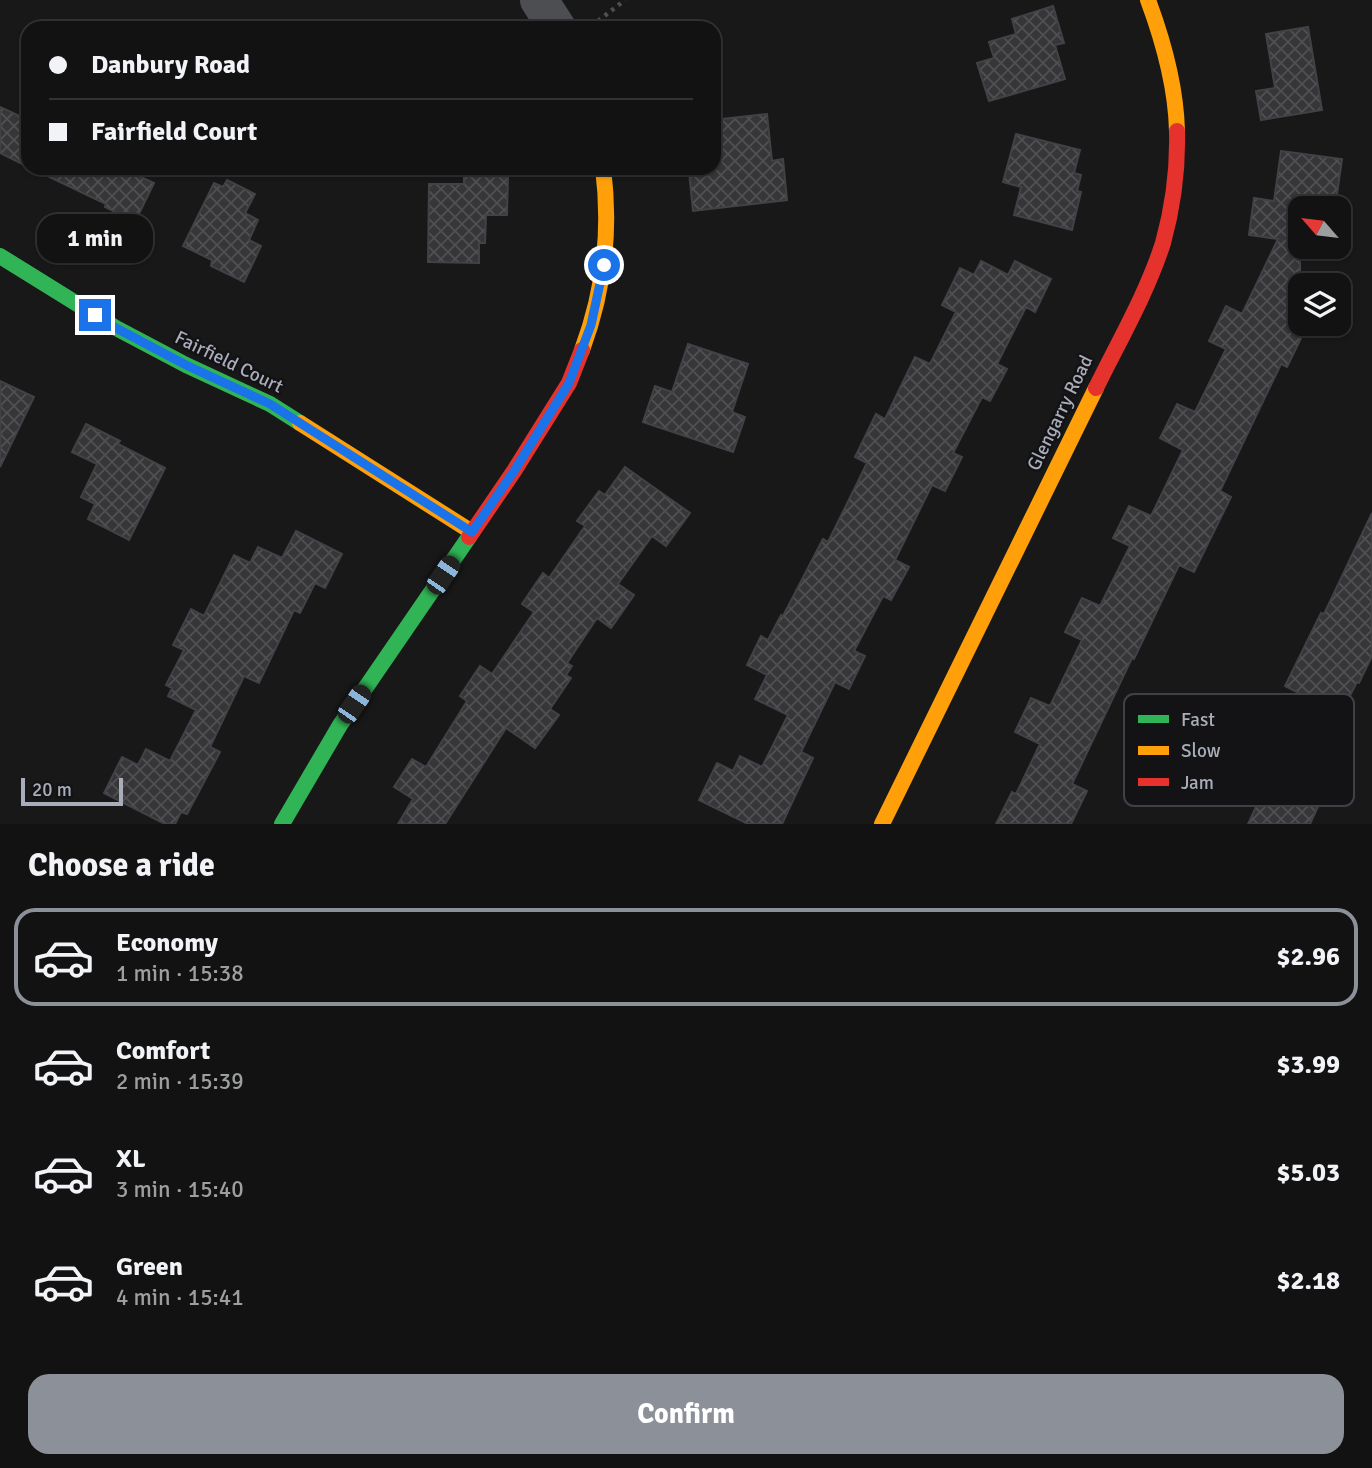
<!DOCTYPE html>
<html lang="en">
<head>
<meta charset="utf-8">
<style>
  :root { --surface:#121213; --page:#1f2021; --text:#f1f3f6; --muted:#9c9ea0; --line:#313233; --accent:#8c9099 }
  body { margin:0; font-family:Signika,sans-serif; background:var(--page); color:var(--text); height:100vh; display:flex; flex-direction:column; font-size:26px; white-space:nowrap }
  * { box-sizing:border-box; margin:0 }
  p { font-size:23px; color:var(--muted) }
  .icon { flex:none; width:38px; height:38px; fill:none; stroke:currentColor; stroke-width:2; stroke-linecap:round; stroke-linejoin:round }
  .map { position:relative; height:824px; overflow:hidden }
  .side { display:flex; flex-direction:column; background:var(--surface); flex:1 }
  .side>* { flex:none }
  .banner { position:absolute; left:21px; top:21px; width:700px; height:154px; border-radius:21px; box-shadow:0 2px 5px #0004,0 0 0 2px var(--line); display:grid; align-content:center; height:154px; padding:0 28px; background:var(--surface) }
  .needle { width:46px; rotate:298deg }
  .fabs { position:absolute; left:1288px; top:196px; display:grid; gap:14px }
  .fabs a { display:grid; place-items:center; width:63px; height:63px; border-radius:14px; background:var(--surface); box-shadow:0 2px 5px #0004,0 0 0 2px var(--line); font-size:35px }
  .scale { position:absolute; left:21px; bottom:18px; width:102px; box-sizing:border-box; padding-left:7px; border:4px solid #a9adba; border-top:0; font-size:19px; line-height:24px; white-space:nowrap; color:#a9adba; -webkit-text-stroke:5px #131215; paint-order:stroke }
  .end { position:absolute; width:32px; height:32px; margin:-16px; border:9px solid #1a73e8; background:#fff; box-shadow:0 0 0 4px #fff }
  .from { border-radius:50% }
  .bubble { position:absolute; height:49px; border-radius:21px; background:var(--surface); box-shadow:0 2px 5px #0004,0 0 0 2px var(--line); font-size:23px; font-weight:700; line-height:49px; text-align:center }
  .car { position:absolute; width:21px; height:42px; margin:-21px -10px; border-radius:9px; box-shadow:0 0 5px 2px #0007; background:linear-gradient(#222 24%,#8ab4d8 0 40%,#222 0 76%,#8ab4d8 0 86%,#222 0) }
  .banner b { display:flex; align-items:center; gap:24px; height:66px; font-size:26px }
  .banner b+b { border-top:2px solid var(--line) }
  .banner i { width:18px; height:18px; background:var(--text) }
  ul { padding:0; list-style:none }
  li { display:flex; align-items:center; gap:21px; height:98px; margin:0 14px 10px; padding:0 14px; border:4px solid transparent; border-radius:21px }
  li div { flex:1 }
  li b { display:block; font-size:26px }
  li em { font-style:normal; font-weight:700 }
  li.on { border-color:var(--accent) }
  li>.icon { width:63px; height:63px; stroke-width:1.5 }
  h2 { padding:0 28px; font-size:32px; line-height:84px }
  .cta { display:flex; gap:14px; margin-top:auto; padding:14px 28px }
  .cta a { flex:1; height:80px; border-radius:21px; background:var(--accent); color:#fff; font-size:28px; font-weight:700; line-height:80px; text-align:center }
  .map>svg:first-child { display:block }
  .building { fill:url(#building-cross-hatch); stroke:#414245; stroke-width:2 }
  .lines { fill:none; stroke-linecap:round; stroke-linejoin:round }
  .path { stroke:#4e4f53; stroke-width:4.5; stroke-dasharray:3.5 5; stroke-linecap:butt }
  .street { stroke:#4c4e52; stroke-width:38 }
  .fast { stroke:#30b455; stroke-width:16 }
  .slow { stroke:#ff9f0a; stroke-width:16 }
  .jam { stroke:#e5322d; stroke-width:16 }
  .route { stroke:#1a73e8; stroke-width:9 }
  .labels { text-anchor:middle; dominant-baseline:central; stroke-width:5; stroke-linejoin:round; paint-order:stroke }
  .street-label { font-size:19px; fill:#a9adba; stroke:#131215 }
  .key { fill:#131215; stroke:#404047; stroke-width:2 }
  .key-label { font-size:19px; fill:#a9adba }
</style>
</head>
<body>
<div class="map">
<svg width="1372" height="824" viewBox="0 0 1372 824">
  <defs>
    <pattern id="building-cross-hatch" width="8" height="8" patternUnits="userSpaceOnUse" patternTransform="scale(1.75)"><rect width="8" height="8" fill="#363638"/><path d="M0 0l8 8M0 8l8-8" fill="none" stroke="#505053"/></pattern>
  </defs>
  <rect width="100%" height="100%" fill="#181819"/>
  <path class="building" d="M1053,6l11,37 -9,2 10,34 -76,22 -12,-38 17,-5 -5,-16 27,-8 -4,-15z
    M1308,27l14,83 -61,10 -5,-29 19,-3 -9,-54z
    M0,107l28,13v47l-28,-14z
    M767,114l5,47 11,-2 4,41 -94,11 -4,-39 25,-3v-49z
    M1016,134l64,16 -6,23 7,2 -4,16 4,1 -9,38 -58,-15 7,-28 -18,-5z
    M1281,151l61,8 -7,49h-35v116h8l-21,43 -6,-3 -61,127 11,6 -37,75 -15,-7 -45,94 -2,-1 -60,126 15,7 -16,33h-75l16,-32 4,2 24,-50 -25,-12 16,-34 19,8 32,-66 -17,-8 17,-34 18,8 30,-60 -17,-8 16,-32 22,10 32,-66 -23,-12 17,-34 18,8 31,-63 -17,-8 17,-35 16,8 36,-75 -29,-4 5,-37 20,3z
    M31,168h91l32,15 -19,39 -30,-15 1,-3z
    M464,176l44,1 -1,38h-21l-1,28h-6v20l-51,-1 1,-78h35z
    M227,180l28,14 -10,19 13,7 -9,20 12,6 -17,36 -33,-16 1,-6 -29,-14 31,-63 9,4z
    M981,261l27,14 7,-14 36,18 -16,33 -9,-5 -29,57 10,5 -17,32 -8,-4 -29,56 9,4 -17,34 -13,-6 -37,75 14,7 -18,33 -8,-4 -29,55 11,5 -16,33 -14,-7 -34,70 12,6 -31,66h-34l-49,-24 18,-37 16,8 7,-15 22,11 26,-52 -33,-16 12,-24 -20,-10 14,-29 7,4 13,-25 2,1 40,-77 5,3 39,-79 -12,-6 21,-43 9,5 30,-62 15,7 26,-52 -14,-7 18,-37 14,7z
    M688,344l60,20 -16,48 13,5 -12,35 -90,-30 12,-36 17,6z
    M0,381l34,16 -34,70z
    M86,424l34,17 -2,3 47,24 -36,72 -41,-21 7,-15 -14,-7 16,-33 -25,-12z
    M625,467l65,46 -24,33 -14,-10 -34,48 16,11 -23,33 -14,-10 -30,45 5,3 -6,9 5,3 -21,31 9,6 -24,33 -29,-20 -61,96h-47l15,-25 -19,-12 18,-28 14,8 41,-66 -7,-5 20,-30 12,8 42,-62 -12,-8 21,-31 6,5 36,-52 -8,-5 22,-30 6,4z
    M1372,513v143l-13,27 -2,-1 -28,54 23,11 -15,31 -5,-2 -22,48h-62l59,-127 -22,-11 36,-73 3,1z
    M296,531l46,23 -17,34 -10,-5 -15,30 -6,-3 -35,73 -15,-7 -34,71 10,5 -33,62 -6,-2 -6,12h-10l-61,-31 18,-36 16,8 8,-16 24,12 26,-51 -28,-14 4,-8 -6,-3 18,-35 -11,-5 18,-36 13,7 30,-61 16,8 8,-16 24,11z"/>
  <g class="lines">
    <path class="path" d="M598,21l27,-21"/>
    <path class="street" d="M539,0l18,28"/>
    <path class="fast" d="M0,256l116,72 70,37 84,39 30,19
      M282,824l58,-99 129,-188"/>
    <path class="slow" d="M1148,0c16,43 28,86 29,131
      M582,350c22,-59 29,-120 21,-182
      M300,423l172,109
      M882,824l214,-436"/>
    <path class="jam" d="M1096,388c23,-47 51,-95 67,-145 10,-36 15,-74 14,-112
      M469,537l45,-66 55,-88 13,-33"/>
  </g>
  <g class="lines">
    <path class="route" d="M95,315l21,13 70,37 84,39 202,128 42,-61 55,-88 22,-58 13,-60"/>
  </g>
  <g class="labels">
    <g class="street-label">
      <text transform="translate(229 362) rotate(26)">Fairfield Court</text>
      <text transform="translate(1060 413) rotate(-64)">Glengarry Road</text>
    </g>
  </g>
  <rect x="1124" y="694" width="230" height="112" rx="10" class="key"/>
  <rect x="1138" y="715" width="31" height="8" fill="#30b455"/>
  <rect x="1138" y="746" width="31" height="9" fill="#ff9f0a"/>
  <rect x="1138" y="778" width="31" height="8" fill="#e5322d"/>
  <g class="key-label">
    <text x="1181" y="726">Fast</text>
    <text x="1181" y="757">Slow</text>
    <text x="1181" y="789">Jam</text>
  </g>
</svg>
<div class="fabs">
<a><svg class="needle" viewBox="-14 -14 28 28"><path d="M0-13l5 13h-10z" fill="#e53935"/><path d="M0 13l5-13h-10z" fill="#9c9ea0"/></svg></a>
<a><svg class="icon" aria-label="layers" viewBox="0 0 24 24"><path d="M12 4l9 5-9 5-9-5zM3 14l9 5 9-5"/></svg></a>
</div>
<div class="scale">20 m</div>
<i class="end from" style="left:604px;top:265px"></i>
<i class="end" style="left:95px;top:315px"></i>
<div class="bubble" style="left:37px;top:214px;width:116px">1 min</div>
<i class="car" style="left:443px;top:575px;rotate:34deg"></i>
<i class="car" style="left:354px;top:704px;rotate:34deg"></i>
<div class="banner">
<b><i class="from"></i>Danbury Road</b>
<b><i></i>Fairfield Court</b>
</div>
</div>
<section class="side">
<h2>Choose a ride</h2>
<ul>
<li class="on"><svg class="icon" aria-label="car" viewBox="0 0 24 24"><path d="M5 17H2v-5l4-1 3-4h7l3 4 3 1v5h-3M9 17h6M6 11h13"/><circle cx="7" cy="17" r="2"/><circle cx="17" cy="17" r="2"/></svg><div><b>Economy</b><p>1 min · 15:38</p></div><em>$2.96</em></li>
<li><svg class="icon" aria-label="car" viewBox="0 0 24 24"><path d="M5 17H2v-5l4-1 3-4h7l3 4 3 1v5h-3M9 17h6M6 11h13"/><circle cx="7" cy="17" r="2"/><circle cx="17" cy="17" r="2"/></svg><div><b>Comfort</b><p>2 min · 15:39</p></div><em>$3.99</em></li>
<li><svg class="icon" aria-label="car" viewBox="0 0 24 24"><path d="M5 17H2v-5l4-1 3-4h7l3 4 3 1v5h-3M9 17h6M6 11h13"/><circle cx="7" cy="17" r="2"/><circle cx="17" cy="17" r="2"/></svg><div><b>XL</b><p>3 min · 15:40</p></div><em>$5.03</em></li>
<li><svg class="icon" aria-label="car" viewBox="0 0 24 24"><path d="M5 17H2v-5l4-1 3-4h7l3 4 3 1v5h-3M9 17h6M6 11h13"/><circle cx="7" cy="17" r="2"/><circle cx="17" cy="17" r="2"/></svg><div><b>Green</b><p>4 min · 15:41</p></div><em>$2.18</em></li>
</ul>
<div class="cta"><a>Confirm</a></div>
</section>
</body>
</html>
